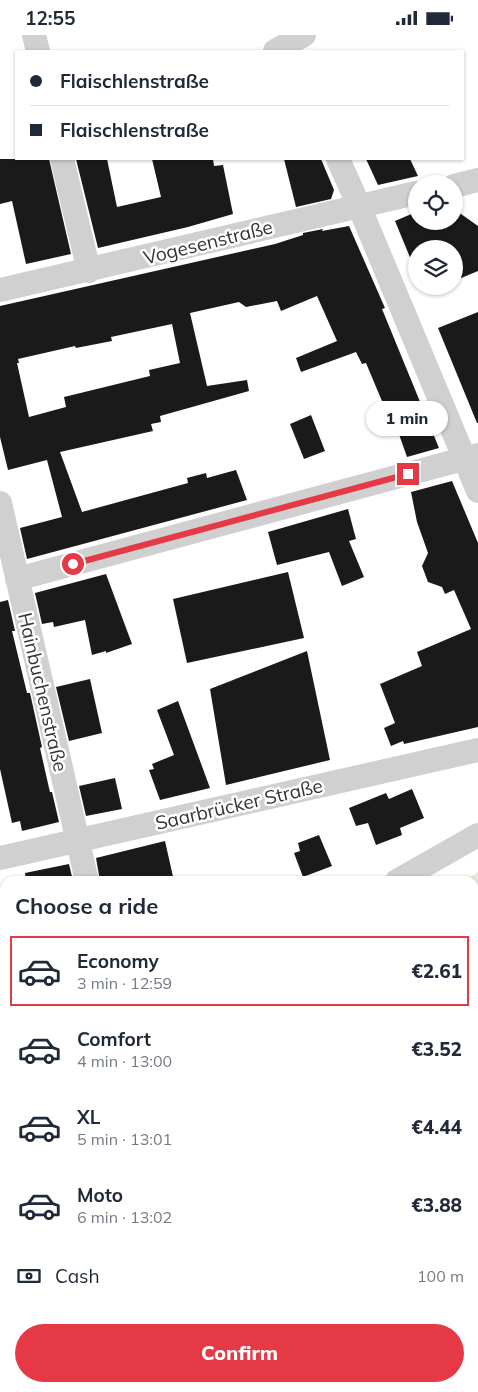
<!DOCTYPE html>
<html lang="en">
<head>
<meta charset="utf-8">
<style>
  :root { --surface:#fff; --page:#f6f6f7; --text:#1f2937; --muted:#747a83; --line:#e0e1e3; --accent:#e63946 }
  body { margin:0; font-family:Mulish,sans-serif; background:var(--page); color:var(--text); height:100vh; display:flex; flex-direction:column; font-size:19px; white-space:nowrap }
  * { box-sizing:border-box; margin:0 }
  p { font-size:16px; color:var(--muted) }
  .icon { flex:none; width:28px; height:28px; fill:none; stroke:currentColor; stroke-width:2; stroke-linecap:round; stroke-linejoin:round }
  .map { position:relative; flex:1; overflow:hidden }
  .side { position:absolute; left:0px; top:841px; width:479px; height:516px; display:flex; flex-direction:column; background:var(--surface); border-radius:15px 15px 0 0; box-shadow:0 1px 4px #0004 }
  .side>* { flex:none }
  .hud { position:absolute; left:15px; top:15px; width:449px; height:110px; border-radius:0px; box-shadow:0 1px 4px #0004; display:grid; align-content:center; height:110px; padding:0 15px; background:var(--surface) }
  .tools { position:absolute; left:408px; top:140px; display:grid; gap:10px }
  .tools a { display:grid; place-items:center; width:55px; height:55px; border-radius:50%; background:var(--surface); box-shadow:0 1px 4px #0004; font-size:25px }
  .end { position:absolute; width:22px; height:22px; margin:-11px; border:6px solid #e63946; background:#fff; box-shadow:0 0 0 2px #fff }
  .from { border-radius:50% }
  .bubble { position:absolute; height:35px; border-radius:18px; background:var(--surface); box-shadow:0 1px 4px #0004; font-size:16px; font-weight:800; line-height:35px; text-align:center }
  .hud b { display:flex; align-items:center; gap:18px; height:48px; font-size:19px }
  .hud b+b { border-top:1px solid var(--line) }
  .hud i { width:12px; height:12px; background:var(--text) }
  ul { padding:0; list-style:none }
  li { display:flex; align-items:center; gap:15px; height:70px; margin:0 10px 8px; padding:0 5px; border:2px solid transparent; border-radius:0px }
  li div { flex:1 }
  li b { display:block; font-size:19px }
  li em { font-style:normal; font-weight:800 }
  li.on { border-color:var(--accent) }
  li>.icon { width:45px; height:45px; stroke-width:1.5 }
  h2 { padding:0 15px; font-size:22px; line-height:60px }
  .pay { display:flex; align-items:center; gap:12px; height:55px; padding:0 15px; font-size:19px }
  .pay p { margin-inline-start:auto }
  .primary-button { display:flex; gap:10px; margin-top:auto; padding:10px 15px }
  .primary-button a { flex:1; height:58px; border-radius:30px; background:var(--accent); color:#fff; font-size:20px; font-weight:800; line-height:58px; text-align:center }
  .status { display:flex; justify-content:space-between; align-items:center; height:35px; padding:0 25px; background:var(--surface); direction:ltr }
  .status svg { height:14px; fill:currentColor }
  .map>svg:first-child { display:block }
  .green { fill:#e6ecdf }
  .building { fill:#1a1a1a; fill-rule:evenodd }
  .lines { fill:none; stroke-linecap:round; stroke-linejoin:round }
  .street { stroke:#d0d0d0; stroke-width:24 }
  .route { stroke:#e63946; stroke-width:6 }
  .labels { text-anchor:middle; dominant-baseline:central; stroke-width:5; stroke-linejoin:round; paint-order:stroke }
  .street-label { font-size:19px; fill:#333; stroke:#fff }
</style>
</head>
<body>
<div class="status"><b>12:55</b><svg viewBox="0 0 49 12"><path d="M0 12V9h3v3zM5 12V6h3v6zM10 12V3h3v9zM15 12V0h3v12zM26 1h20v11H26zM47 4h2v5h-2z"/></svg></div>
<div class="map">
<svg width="478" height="1357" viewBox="0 0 478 1357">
  <rect width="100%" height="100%" fill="#fff"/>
  <path class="green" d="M478,837v520h-478v-255l5,-3v253h469v-506h-11z"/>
  <path class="building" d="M0,124h49l22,95 -45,10 -14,-63 -12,3z
    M76,124h31l10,48 44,-10 -9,-38h61l1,7 9,-1 10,49 -45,13 -90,21z
    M284,124h37l13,31 -3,9 -35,8z
    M366,124h44l8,17 -40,9z
    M454,174l24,17v45l-24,10v-32h-38v23l-21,-51 21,-9v9h16l1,2 21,-2z
    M349,191l36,82 -3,1 57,139 -32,9 -12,-34 -3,2 -26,-62 -4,1 -6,-12 -55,20 -5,-14 41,-17 -20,-45 -36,15 -4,-10 -31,6 -7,-5 -49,11 17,73 40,-6 2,11 -89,25 1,6 -10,2 2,7 -93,21 22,60 106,-29 -1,-5 19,-5 1,5 29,-8 11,30 -220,59 -7,-31 42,-11 -15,-57 -39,10 -8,-33v-131l275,-62 28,-9v-2l20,-4 -1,2zM172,289l8,39 -31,7 1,6 -86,21 2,10 -37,10 -12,-54h2l-1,-4 57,-13 1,2 36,-7 -1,-4z
    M478,277v111h-1l-39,-95z
    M311,380l14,36 -21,8 -14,-35z
    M452,446l26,62v184l-74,17 -1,-3 -12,5 -7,-18 11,-5 -15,-39 42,-18 -5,-14 54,-23 -17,-39 -9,4 -3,-7 -14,-5 -6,-16 6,-13 -11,-31 -6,-30z
    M348,474l8,30 -7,2 15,36 -22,9 -13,-34 -52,13 -9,-33z
    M288,537l16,66 -117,25 -14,-64z
    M106,539l26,70 -26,9v-2l-14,4 -7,-35 -31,7 -1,-5 -11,2 -7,-31z
    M8,565l7,31h-3l15,62h3l12,54 -2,1 9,40 1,4h2l7,30 -37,9 -2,-10 -8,2 -12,-54v-167z
    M307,616l23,109 -104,25 -16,-96z
    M90,644l12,54 -33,8 -13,-54z
    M178,666l32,87 -50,12 -11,-30 5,-1 -2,-5 22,-9 -17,-45z
    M115,743l7,31 -36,7 -7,-30z
    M412,754l12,29 -24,10 2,7 -26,10 -8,-22 -12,3 -7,-18 37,-15 3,6z
    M319,800l13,31 -29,11 -9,-24 6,-2 -2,-8z
    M165,806l9,40h-74l-4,-23z
    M69,829l4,17h-47l-1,-8z"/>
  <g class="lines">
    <path class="street" d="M34,0l4,16
      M275,16l29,-16
      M62,124l27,112
      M338,124l21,47 119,285
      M454,151l24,-6
      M0,255l416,-97
      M0,468l87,378
      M17,544l461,-124
      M0,823l478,-108
      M397,846l81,-46
      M0,1078l5,-3"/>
  </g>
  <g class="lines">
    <path class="route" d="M73,529l335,-90"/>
  </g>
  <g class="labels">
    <g class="street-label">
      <text transform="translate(208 207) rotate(-14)">Vogesenstraße</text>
      <text transform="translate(43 657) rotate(77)">Hainbuchenstraße</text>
      <text transform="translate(239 769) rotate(-13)">Saarbrücker Straße</text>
    </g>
  </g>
</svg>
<div class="tools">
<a><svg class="icon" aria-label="locate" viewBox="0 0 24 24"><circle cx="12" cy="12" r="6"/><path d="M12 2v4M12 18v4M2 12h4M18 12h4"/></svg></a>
<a><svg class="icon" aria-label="layers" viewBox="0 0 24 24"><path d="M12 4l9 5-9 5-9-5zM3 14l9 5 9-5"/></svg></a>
</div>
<i class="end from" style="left:73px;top:529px"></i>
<i class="end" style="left:408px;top:439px"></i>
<div class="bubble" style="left:366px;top:366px;width:82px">1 min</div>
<div class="hud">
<b><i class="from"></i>Flaischlenstraße</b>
<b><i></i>Flaischlenstraße</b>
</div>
<section class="side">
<h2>Choose a ride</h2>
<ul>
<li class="on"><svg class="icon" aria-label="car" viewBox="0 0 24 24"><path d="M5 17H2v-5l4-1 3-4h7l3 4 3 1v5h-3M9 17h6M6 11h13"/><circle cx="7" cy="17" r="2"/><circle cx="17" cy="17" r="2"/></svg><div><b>Economy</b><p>3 min · 12:59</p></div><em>€2.61</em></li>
<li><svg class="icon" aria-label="car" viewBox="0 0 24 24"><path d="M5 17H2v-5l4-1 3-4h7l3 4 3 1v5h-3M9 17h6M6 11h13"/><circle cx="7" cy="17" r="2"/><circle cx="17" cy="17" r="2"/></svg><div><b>Comfort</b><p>4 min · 13:00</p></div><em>€3.52</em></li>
<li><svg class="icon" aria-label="car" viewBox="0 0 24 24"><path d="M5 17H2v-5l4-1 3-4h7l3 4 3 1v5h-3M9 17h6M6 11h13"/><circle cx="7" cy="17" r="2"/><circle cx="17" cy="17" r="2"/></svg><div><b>XL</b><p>5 min · 13:01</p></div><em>€4.44</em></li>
<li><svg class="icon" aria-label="car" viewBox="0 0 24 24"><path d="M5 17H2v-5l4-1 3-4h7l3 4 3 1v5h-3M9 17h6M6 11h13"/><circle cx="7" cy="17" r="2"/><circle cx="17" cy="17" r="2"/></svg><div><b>Moto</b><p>6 min · 13:02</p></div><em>€3.88</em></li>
</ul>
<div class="pay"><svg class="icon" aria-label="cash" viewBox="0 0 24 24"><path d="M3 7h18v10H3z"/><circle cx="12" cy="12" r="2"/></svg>Cash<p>100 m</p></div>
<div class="primary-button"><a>Confirm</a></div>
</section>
</div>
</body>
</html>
